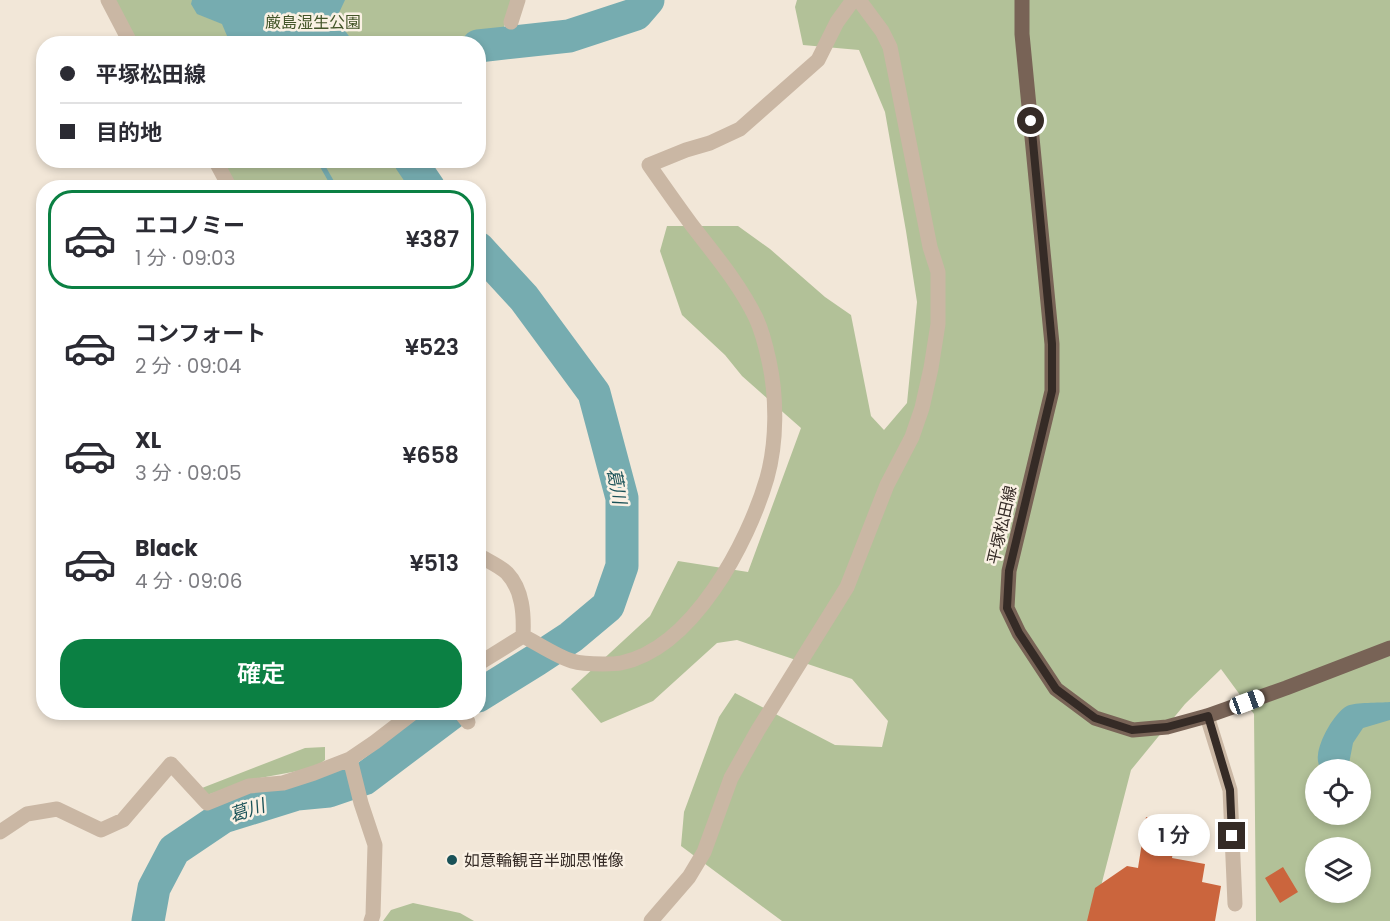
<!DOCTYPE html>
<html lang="ja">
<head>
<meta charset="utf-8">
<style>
  :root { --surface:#fff; --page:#f7f7f7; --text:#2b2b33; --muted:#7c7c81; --line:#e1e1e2; --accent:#0b8043 }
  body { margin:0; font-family:Poppins,"Noto Sans JP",sans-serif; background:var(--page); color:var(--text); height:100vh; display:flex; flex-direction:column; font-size:22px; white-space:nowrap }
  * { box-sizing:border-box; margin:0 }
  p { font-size:20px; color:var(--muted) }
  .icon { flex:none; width:33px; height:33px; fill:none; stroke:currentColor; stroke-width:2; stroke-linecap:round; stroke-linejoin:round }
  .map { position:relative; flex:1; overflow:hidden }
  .side { position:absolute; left:36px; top:180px; width:450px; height:540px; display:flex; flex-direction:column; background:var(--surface); border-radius:24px; box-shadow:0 3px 9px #0003 }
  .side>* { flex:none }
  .top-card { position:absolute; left:36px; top:36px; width:450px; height:132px; border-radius:24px; box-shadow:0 3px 9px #0003; display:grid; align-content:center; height:132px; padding:0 24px; background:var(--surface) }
  .buttons { position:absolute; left:1305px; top:759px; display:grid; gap:12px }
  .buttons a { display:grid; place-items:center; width:66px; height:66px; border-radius:50%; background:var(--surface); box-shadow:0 3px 9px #0003; font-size:30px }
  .end { position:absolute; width:27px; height:27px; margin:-14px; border:8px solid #352b26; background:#fff; box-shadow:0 0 0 3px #fff }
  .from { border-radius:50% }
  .bubble { position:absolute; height:42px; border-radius:21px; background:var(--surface); box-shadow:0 3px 9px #0003; font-size:20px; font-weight:600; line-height:42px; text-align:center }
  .car { position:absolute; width:18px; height:36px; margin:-18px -9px; border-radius:8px; box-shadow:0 0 4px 2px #0007; background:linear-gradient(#fff 24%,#345 0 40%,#fff 0 76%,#345 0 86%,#fff 0) }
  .top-card b { display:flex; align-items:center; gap:21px; height:57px; font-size:22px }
  .top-card b+b { border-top:2px solid var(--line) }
  .top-card i { width:15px; height:15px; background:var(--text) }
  ul { padding:10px 0 0; list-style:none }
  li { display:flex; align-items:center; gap:18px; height:99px; margin:0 12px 9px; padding:0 12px; border:3px solid transparent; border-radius:24px }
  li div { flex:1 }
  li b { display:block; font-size:22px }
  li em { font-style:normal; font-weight:600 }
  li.active { border-color:var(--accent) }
  li>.icon { width:54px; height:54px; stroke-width:1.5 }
  .action { display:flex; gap:12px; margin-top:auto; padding:12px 24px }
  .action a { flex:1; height:69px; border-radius:24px; background:var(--accent); color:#fff; font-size:24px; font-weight:600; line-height:69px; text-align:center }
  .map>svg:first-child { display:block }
  .green { fill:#b2c198; fill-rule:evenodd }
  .water { fill:#76acb0 }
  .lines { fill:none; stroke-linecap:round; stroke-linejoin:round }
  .stream { stroke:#76acb0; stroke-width:5 }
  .river { stroke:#76acb0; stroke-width:33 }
  .building { fill:#cb653d }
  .minor { stroke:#cab7a4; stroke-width:15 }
  .major { stroke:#786356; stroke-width:15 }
  .route { stroke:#352b26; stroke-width:8 }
  .poi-dot { fill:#1a5258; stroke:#faf1e4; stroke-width:2 }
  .labels { text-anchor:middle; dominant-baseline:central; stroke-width:5; stroke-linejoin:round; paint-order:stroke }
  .park-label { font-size:16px; fill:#435529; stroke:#faf1e4 }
  .street-label { font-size:16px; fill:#352b26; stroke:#faf1e4 }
  .poi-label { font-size:16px; fill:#352b26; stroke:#faf1e4; text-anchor:start }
  .water-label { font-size:18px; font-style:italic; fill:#1a5258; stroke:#faf1e4 }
</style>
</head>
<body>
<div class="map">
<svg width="1390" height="921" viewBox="0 0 1390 921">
  <rect width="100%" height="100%" fill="#f2e7d8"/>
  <path class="green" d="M115,0h396l-7,27 -44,13 -6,4 -316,-1z
    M797,0h593v921h-134l-2,-207 -33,-45 -36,35 -54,66 -39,151h-310l-101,-75 3,-34 35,-95 16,-24 100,52 47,2 6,-26 -36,-42 -115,-39 -20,3 -64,58 -52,22 -30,-34 79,-73 28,-55 70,11 53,-144 -59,-52 -17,-21 -43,-40 -22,-64 7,-25h71l32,23 55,48 26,18 20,101 13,14 23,-27 10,-101 -11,-71 -21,-119 -26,-62 -56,-5 -8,-38zM1316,770h44v44h-44zM1316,848h44v44h-44z
    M220,161h181l2,10 8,16h-176z
    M325,747v13l-11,8 -54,10 -53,17 -5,-7 103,-40z
    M413,903l47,10 14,8h-91l8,-11z"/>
  <path class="water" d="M192,0h153l-7,15v6l16,22h-124l-8,-19 -25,-10 -6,-10z
    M1390,702v18l-27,8 -10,15 -5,26h-28c-1,-4 -3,-9 -2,-14 1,-14 16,-42 29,-49 9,-4 32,-3 43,-4z"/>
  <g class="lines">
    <path class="stream" d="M319,160l16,28
      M478,255l10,3"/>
    <path class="river" d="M478,46l91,-10 67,-22 12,-14
      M410,160l19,28
      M478,248l46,50 70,95 28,105v68l-14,40 -37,31 -35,23 -58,36
      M148,921l6,-33 20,-38 49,-33 74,-23 32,-3 35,-12 89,-67"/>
  </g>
  <path class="building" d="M1146,817l32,6 -6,35 33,6 -3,18 19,4 -6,35h-128l8,-33 32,-22 11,2z
    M1283,867l15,25 -18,11 -15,-25z"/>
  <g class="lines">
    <path class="minor" d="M108,0l23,44
      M511,22l7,-22
      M215,160l15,28
      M478,555c10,6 22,11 29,18 16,17 17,42 16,63
      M523,636c14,7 35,21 49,25 10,3 21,3 31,3 6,0 13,0 18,-1 72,-15 127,-120 146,-185 10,-36 10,-81 2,-117 -3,-14 -7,-30 -13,-43 -17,-35 -42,-64 -65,-94 -14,-19 -28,-39 -42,-59l37,-15 24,-7 30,-14 78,-69 19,-38 16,-22
      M478,664l45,-28
      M460,712l8,10
      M1207,716l23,74 5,114
      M350,759l11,44 14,42 -2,70 -2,6
      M0,832l27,-18 30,-5 44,21 22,-10 48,-56 36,39 42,-17 34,-3 31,-10 36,-14 25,-17 39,-30
      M651,921l38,-44 15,-25 27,-74 27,-48 89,-143 40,-102 25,-48 10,-29 9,-40 7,-44v-52l-8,-25 -40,-200 -8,-16 -23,-31"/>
    <path class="major" d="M1022,0v34l30,310v47l-43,180 -2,37 12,25 37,56 39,29 38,12 34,-3 40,-11 79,-28 104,-40"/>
  </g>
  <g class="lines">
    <path class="route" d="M1031,121l21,223v47l-43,180 -2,37 12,25 37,56 39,29 37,12 35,-3 41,-11 22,74 2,46"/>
  </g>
  <circle class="poi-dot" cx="452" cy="860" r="6"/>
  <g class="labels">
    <g class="park-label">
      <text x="313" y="22">厳島湿生公園</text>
    </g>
    <g class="street-label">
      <text transform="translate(1002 525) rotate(-77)">平塚松田線</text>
    </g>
    <g class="poi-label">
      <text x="464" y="860">如意輪観音半跏思惟像</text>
    </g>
    <g class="water-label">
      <text transform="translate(617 486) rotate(79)">葛川</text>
      <text transform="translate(247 810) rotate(-18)">葛川</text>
    </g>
  </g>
</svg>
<div class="buttons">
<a><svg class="icon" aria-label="locate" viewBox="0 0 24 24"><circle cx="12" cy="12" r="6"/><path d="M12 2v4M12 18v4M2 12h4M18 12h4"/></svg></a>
<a><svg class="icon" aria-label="layers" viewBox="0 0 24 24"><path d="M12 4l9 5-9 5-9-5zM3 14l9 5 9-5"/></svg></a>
</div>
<i class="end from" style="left:1031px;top:121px"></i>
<i class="end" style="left:1232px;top:836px"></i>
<div class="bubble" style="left:1138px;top:814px;width:72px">1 分</div>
<i class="car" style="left:1247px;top:702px;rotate:70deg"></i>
<div class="top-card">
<b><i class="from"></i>平塚松田線</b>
<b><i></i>目的地</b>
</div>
<section class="side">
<ul>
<li class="active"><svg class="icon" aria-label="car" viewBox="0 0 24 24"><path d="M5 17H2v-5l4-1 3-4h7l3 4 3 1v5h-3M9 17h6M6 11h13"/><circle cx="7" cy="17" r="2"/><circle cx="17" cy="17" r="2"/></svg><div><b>エコノミー</b><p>1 分 · 09:03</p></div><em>¥387</em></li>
<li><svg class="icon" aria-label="car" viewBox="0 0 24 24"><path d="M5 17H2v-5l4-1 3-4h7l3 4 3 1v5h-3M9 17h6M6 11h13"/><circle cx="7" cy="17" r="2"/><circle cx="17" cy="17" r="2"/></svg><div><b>コンフォート</b><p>2 分 · 09:04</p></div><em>¥523</em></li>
<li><svg class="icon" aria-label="car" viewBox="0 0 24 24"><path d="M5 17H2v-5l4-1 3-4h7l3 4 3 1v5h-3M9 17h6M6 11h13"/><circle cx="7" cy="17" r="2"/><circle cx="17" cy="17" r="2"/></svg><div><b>XL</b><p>3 分 · 09:05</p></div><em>¥658</em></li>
<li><svg class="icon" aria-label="car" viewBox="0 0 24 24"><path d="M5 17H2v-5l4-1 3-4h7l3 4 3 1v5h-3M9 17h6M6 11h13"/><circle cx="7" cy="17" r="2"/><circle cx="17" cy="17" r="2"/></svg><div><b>Black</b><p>4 分 · 09:06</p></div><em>¥513</em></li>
</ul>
<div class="action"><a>確定</a></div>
</section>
</div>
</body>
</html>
